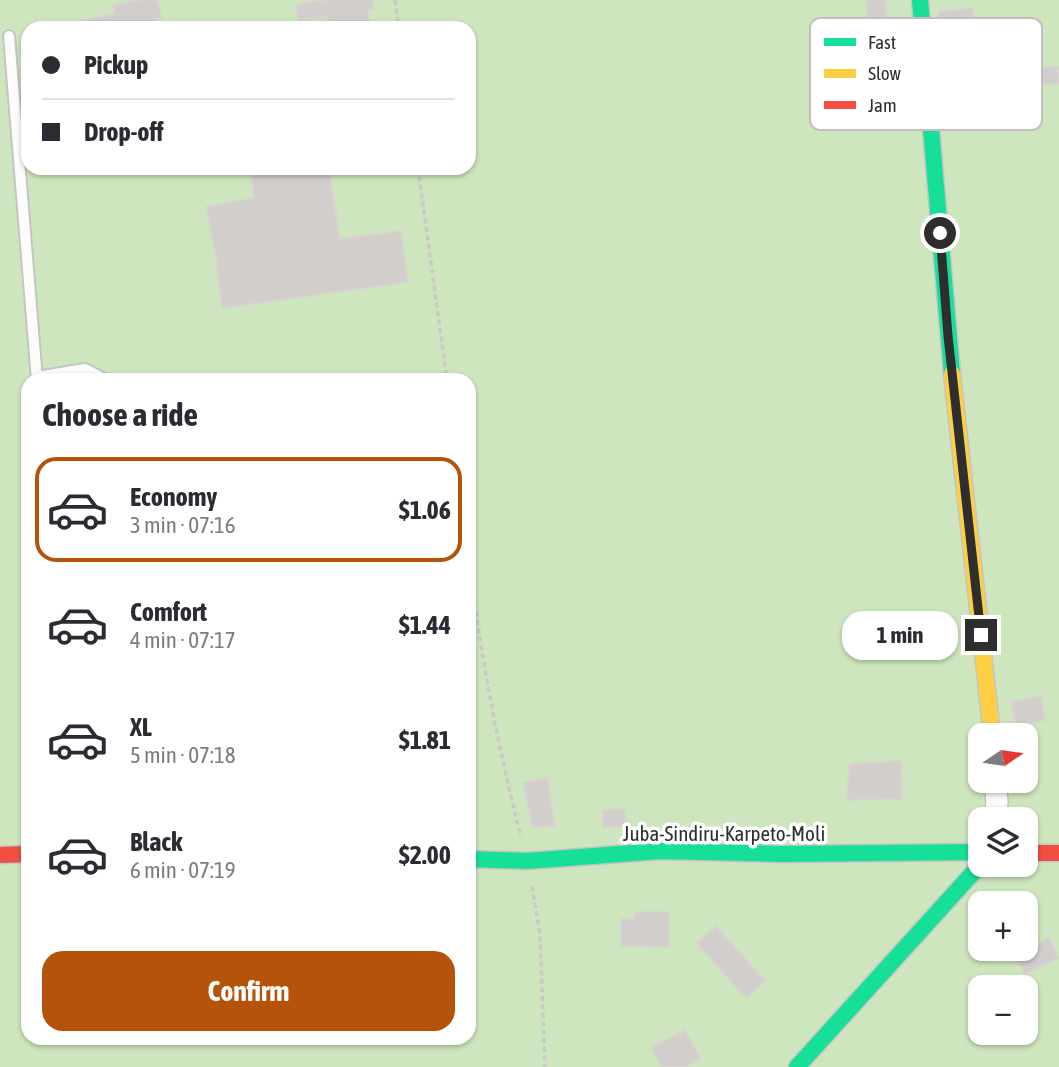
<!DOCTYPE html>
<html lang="en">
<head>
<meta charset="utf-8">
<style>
  :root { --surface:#fff; --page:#f2f2f3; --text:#2b2b33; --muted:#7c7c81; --line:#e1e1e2; --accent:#b45309 }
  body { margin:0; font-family:"Asap Condensed",sans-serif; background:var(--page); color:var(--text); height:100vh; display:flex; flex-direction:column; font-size:26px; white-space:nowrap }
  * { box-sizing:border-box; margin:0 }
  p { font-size:23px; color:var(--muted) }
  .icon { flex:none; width:38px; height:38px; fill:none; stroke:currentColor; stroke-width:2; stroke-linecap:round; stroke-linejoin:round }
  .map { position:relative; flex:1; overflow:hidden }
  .sheet { position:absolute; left:21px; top:373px; width:455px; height:672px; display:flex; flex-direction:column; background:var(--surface); border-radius:21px; box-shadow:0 2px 5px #0004 }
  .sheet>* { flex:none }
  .banner { position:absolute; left:21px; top:21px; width:455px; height:154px; border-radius:21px; box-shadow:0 2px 5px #0004; display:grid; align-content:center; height:154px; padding:0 21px; background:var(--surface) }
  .needle { width:46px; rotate:77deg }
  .tools { position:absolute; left:968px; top:723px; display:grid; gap:14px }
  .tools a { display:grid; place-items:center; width:70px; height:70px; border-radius:14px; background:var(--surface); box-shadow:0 2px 5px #0004; font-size:35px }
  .end { position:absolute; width:32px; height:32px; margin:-16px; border:9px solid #2e2e2e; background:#fff; box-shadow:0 0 0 4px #fff }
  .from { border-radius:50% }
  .bubble { position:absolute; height:49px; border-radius:21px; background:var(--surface); box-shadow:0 2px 5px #0004; font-size:23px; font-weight:700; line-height:49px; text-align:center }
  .banner b { display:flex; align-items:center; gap:24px; height:66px; font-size:26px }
  .banner b+b { border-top:2px solid var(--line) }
  .banner i { width:18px; height:18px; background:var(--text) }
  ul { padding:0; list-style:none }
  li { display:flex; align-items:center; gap:21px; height:105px; margin:0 14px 10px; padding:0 7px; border:4px solid transparent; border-radius:21px }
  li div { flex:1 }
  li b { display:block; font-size:26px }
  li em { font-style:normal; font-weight:700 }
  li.current { border-color:var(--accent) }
  li>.icon { width:63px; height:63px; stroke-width:1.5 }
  h2 { padding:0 21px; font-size:32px; line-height:84px }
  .button { display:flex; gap:14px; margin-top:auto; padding:14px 21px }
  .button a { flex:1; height:80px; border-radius:21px; background:var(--accent); color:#fff; font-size:28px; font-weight:700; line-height:80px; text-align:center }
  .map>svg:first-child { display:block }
  .green { fill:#cee6be; fill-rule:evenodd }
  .building { fill:#d1cecb; stroke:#d7d4d0; stroke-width:2 }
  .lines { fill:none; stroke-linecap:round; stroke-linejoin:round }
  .lane-casing { stroke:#c5c4c5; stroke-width:14 }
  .street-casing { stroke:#c5c4c5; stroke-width:24 }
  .fast-casing { stroke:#c5c4c5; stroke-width:19 }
  .slow-casing { stroke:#c5c4c5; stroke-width:19 }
  .jam-casing { stroke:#c5c4c5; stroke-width:19 }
  .path { stroke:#c9c9c8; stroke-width:3.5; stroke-dasharray:5 3.5; stroke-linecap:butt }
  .lane { stroke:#fcfcfb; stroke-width:10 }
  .street { stroke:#fcfcfb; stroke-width:21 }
  .fast { stroke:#16e098; stroke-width:16 }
  .slow { stroke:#ffcf43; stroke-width:16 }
  .jam { stroke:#f24e42; stroke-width:16 }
  .route { stroke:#2e2e2e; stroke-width:9 }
  .labels { text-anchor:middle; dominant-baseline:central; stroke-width:7; stroke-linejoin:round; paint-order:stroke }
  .street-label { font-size:21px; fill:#2e2e2e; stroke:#fff }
  .key { fill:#fff; stroke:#c0c0c0; stroke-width:2 }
  .key-label { font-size:19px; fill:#2e2e2e }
</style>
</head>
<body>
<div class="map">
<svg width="1059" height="1067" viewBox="0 0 1059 1067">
  <rect width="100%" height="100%" fill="#ece8e4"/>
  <path class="green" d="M0,0h1059v1067h-1059zM28,28h441v140h-441zM28,380h441v658h-441zM980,735h46v45h-46zM980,819h46v45h-46zM980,903h46v45h-46zM980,987h46v45h-46z"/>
  <path class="building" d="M138,0h19l5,18 -7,2 2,6 -10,2h-65l-1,-7 34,-8 -2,-7z
    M324,0h49v10l-5,1 3,17h-42l-2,-11 -28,4 -3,-16z
    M866,0h19l8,82 15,-2 2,18 -5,1 2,12 -10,2v3l-11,2 -10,-45h-2z
    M972,8l6,56 -34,3 -5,-55z
    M1059,67v17l-36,1v-17z
    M250,168h79l11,71 61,-8 7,51 -186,26 -6,-51 -10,-50 48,-9z
    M931,622l4,22 -21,4 -4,-22z
    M1041,696l4,24 -29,6 -5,-24z
    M901,761l1,38 -55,1 2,-36z
    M547,778l8,48 -22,1 -10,-44z
    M625,809v18h-22v-17z
    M635,912h34v35l-48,-1v-27h14z
    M716,926l49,55 -19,17 -49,-55z
    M1049,938l9,20 -33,16 -9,-17z
    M685,1030l16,29 -16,8h-24l-10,-19z"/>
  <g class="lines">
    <g class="lane-casing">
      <path id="lane" d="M9,36l28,344
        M37,377l48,-8 21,11"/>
    </g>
    <g class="street-casing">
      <path id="street" d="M995,780l2,22 -2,17"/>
    </g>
    <g class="fast-casing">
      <path id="fast" d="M920,0l32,374
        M469,859l58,2 133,-10 123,3 197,-2
        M797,1067l184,-203"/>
    </g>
    <g class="slow-casing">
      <path id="slow" d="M952,374l40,361"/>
    </g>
    <g class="jam-casing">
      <path id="jam" d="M1026,853h33
        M0,855l28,-1"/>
    </g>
    <path class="path" d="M395,0l4,28
      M418,168l29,212
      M469,561c12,95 28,183 52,276
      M532,886l8,48 5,133"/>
    <use href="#lane" class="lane"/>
    <use href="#street" class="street"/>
    <use href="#fast" class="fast"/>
    <use href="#slow" class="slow"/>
    <use href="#jam" class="jam"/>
  </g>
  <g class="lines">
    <path class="route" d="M940,233l8,103 33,299"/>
  </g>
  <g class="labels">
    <g class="street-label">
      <text x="724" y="833">Juba-Sindiru-Karpeto-Moli</text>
    </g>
  </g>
  <rect x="810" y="18" width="232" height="112" rx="10" class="key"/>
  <rect x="824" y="38" width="32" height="8" fill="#16e098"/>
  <rect x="824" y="69" width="32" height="9" fill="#ffcf43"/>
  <rect x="824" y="101" width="32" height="8" fill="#f24e42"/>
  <g class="key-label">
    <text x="868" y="49">Fast</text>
    <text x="868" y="80">Slow</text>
    <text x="868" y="112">Jam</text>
  </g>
</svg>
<div class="tools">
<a><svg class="needle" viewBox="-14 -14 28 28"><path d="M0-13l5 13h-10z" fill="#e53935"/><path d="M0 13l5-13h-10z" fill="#7c7c81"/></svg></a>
<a><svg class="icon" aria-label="layers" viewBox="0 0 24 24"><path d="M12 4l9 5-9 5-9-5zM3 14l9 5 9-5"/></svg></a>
<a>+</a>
<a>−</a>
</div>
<i class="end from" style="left:940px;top:233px"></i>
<i class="end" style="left:981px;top:635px"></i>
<div class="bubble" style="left:842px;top:611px;width:116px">1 min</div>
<div class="banner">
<b><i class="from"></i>Pickup</b>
<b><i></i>Drop-off</b>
</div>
<section class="sheet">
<h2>Choose a ride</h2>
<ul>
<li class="current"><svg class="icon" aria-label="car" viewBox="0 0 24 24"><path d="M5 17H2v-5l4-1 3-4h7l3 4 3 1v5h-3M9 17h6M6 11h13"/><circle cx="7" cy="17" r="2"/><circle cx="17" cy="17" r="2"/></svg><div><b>Economy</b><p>3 min · 07:16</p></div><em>$1.06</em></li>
<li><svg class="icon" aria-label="car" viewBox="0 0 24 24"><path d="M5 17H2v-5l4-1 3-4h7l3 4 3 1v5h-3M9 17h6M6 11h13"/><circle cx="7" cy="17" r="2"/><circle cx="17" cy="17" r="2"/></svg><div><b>Comfort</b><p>4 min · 07:17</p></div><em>$1.44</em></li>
<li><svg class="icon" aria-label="car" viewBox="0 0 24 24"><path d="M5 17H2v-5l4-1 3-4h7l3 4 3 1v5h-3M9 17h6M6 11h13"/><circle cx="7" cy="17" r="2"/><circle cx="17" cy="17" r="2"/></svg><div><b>XL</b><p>5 min · 07:18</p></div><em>$1.81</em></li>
<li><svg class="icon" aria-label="car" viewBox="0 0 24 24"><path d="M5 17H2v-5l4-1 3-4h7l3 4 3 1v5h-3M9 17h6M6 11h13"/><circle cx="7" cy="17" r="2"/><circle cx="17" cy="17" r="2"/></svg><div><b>Black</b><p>6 min · 07:19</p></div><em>$2.00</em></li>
</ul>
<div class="button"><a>Confirm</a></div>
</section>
</div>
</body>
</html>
